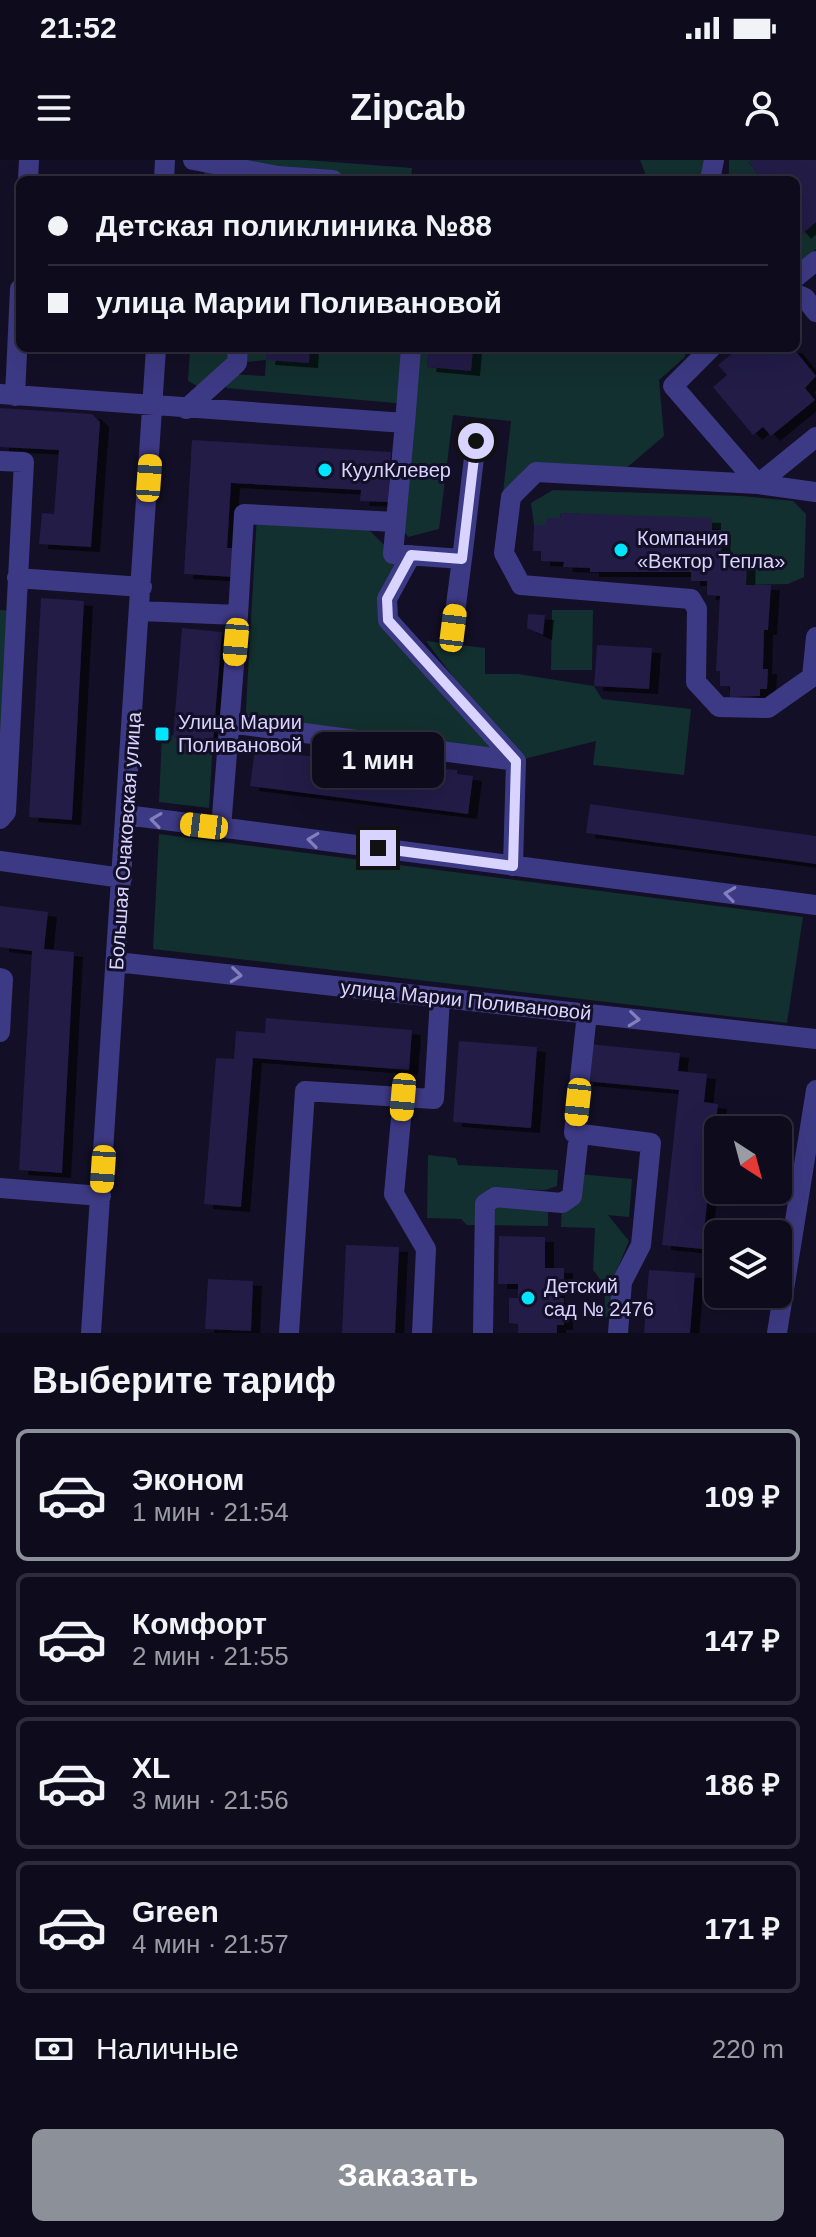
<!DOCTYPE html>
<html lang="ru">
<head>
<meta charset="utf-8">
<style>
  :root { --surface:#0e0b1c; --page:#1c1929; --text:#f1f3f6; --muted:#9b9ba3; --line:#2e2b3b; --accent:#8c9099 }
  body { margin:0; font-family:Helvetica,sans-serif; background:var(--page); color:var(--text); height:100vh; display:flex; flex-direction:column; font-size:30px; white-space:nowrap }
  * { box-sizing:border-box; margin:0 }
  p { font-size:26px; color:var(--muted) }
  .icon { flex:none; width:44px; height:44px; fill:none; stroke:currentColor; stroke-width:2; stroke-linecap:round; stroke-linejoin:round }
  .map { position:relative; height:1173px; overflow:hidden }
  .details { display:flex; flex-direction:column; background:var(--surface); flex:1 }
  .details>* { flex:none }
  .guide { position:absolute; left:16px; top:16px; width:784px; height:176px; border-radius:12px; box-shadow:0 8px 32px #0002,0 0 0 2px var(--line); display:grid; align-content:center; height:176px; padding:0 32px; background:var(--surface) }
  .needle { width:52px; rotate:144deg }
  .tools { position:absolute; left:704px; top:956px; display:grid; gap:16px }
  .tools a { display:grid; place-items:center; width:88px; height:88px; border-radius:12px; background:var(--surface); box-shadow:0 8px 32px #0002,0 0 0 2px var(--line); font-size:40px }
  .end { position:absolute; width:36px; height:36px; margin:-18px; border:10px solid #d9d4ff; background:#111; box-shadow:0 0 0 4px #111 }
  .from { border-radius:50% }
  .bubble { position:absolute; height:56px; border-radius:12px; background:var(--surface); box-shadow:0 8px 32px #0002,0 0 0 2px var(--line); font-size:26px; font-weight:700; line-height:56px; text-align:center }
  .car { position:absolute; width:24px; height:48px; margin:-24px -12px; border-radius:10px; box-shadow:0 0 6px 2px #0007; background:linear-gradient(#f5c518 24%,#345 0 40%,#f5c518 0 76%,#345 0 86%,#f5c518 0) }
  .guide b { display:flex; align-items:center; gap:28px; height:76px; font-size:30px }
  .guide b+b { border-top:2px solid var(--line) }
  .guide i { width:20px; height:20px; background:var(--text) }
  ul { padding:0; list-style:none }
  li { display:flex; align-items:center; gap:24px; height:132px; margin:0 16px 12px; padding:0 16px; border:4px solid var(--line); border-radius:12px }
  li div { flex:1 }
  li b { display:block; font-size:30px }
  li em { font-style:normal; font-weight:700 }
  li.active { border-color:var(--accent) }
  li>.icon { width:72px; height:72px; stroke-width:1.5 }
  h2 { padding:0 32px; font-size:36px; line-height:96px }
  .pay { display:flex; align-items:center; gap:20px; height:88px; padding:0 32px; font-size:30px }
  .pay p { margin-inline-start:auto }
  .action { display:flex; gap:16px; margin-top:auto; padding:16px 32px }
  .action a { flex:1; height:92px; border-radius:12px; background:var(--accent); color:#fff; font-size:32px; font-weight:700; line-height:92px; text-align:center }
  .status { display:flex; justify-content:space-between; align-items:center; height:56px; padding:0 40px; background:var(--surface); direction:ltr }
  .status svg { height:22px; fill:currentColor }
  header { display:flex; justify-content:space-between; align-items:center; height:104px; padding:0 32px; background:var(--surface); font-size:36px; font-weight:700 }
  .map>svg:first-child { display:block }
  .green { fill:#12302f; fill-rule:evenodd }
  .building { fill:#241b47; filter:url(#shadow) }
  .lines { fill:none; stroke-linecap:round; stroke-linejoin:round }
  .minor { stroke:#3d3a85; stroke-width:20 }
  .oneway { stroke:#837fbc }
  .route { stroke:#d9d4ff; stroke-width:10 }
  .poi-dot { fill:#00e5ff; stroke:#130f26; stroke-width:3 }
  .labels { text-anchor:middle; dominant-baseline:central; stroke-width:6; stroke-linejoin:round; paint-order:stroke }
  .poi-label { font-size:20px; fill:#d9d4ff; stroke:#130f26; text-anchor:start }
  .street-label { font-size:20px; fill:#d9d4ff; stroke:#130f26 }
</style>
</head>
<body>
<div class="status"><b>21:52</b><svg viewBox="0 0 49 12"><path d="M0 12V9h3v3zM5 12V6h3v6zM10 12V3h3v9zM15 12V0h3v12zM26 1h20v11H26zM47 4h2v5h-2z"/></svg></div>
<header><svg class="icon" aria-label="menu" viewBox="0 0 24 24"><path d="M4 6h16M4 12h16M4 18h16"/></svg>Zipcab<svg class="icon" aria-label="person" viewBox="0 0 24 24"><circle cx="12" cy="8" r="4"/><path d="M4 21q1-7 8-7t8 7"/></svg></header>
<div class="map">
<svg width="816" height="1173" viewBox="0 0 816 1173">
  <defs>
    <filter id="shadow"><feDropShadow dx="9" dy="5" stdDeviation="0" flood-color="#0009"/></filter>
  </defs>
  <rect width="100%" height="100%" fill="#130f26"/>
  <path class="green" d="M205,0h101l106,8 -1,12h-207z
    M640,0h67l-7,20h-57l2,-7z
    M729,0h23l-3,3 8,10 -8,7h-20z
    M816,62v27l-20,17v-39l6,7z
    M190,188h77l42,15 1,-15h119l-2,19 43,4 3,-23h213l-1,9 -26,23 5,56 -40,34 -80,-6 -33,33 -15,59 15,-135 -58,-6 -14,114 -31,8 -6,-8 13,-107 -9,-18 -180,-16 1,-12 -21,15 -18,-10zM266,200l-1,16 -36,-2 8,-11z
    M553,330l188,6 52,5 13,13 -2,63 -16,7 -42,1 1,-28 -26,-1v-26l-73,-13 -87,-4 -1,5h-14v7h-12l-3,-22z
    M257,355l102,5 34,34 18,1 -23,65 121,131 -83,-110 59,7v26h33l76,12 8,13 89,10 -7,66 -91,-10 3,-24 -80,20 -271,-36z
    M0,450l15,1 -15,198z
    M552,450h41l-1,60h-41z
    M162,574l51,7 -4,67 -50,-6z
    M159,674l644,83 -16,106 -634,-74z
    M428,995l28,3 2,7 100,5 -1,16 -12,4 -56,-2 -8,10 -5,27h-9l-6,-6 -34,-1z
    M579,1014l53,5 -3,38 -21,-2 21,26 -17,41 -2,34 -6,2c2,-19 2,-34 -11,-48l2,-42 -34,-1 1,-24z
    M548,1042v24l-64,-1 1,-21z"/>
  <path class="building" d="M752,0h64v62l-14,12 -6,-7v-47h-47l8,-7 -8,-10z
    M267,188h43l-1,15 -43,-3z
    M429,188h44l-2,23 -44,-4z
    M739,188h54l23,28 -11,12 10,12 -44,36 -8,-9 -10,8 -40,-48 14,-12 -9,-10z
    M0,248l92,6 8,8 -9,125 -52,-3 3,-31 12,1 5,-64 -59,-3z
    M192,280l199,12 -3,50 -28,-1 1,-11 -130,-7 -4,65h9l-2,29 -50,-3z
    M561,353l151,5v12h10l-1,26h26l-1,29h25l-3,45h-4l-1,39h5l-1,20h-7v7l-30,1v-11h-10v-15h-4l4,-75 -13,-1v-14h-16v-9h-101v-4l-27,-1 1,-5 -23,-1v-10h-8l1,-26h12v-7h14z
    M41,438l43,3 -12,219 -43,-3z
    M528,454l17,1 -2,20 -16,-7z
    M182,468l40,4 -9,109 -40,-3z
    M597,485l55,3 -3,41 -55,-3z
    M274,586l10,1 -1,6 49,6v-5l10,1 -1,4 50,6v-4l13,1 -1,5 42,5v-3l12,1v4l16,2 -5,38 -218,-28 5,-37 18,2z
    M590,644l226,32v28l-230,-31z
    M0,746l48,6 -4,37 30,3 -12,221 -43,-3 13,-219 -32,-4z
    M266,858l146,12 -3,40 -156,-12 -12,149 -37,-3 12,-146 18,1 2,-28 29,2z
    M459,881l78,6 -6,81 -78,-6z
    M588,884l92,9 -2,18 29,3 -3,28 14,2 -16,145 -40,-4 17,-155 -95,-9z
    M499,1076l46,1v31h19v20l-8,-1v11h8v27h-7v8h-39v-9l-9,-1v-25h9v-14h-20z
    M346,1085l53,2 -4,86h-53z
    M649,1110l46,3 -5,60h-46z
    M208,1119l45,2 -2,50 -46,-2z"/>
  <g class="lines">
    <path class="minor" d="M193,0l85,16 55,4
      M28,20l1,-20
      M164,20l1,-20
      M710,20l4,-20
      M796,117l20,-16
      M796,134l9,4 11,14
      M711,188l-38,38 85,98 58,-47
      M0,234l405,29 6,-75
      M15,236l5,-107
      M186,249l51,-46 1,-15
      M405,263l-12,131 69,5 14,-118
      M0,301l24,1 -18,350 -6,7
      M816,332l-58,-8 -222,-12 -25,25 -7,56 17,32 170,14 6,10 -1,73 23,25 49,1 44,-31 4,-40
      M411,395l-24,44 1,21 128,141
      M17,418l125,9
      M140,451l98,4 6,-101 151,8
      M453,468l9,-69
      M229,563l287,38 -3,105
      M126,655l690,90
      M221,668l17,-213
      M0,701l122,17
      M116,802l700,77
      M0,818l3,1 -3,53
      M587,854l-13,119 77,10 -10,102 -19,37 -4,51
      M403,937l-9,97 32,55 -4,84
      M0,1028l101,8
      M91,1173l65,-985
      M289,1173l16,-242 129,8 6,-101
      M483,1173l2,-129 10,-7 67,6 10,-7 7,-62
      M777,1173l39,-243"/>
  </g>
  <defs><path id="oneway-chevron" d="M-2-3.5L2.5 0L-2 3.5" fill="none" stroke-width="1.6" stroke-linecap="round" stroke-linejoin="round" transform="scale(2)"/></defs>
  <g class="oneway">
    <use href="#oneway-chevron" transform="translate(156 660) rotate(-172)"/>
    <use href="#oneway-chevron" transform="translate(313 680) rotate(-173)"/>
    <use href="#oneway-chevron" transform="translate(730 734) rotate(-173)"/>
    <use href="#oneway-chevron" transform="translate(236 815) rotate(6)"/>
    <use href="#oneway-chevron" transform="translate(634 859) rotate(6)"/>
  </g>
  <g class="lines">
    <path class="route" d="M378,688l135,18 3,-105 -128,-141 -1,-21 24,-44 51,4 14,-118"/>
  </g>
  <g class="poi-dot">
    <circle cx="325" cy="310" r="8"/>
    <circle cx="621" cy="390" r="8"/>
    <rect x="154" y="566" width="16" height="16" rx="4"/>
    <circle cx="528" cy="1138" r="8"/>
  </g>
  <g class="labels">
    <g class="poi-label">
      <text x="341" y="310">КуулКлевер</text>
      <text x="637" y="378">Компания<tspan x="637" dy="23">«Вектор Тепла»</tspan></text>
      <text x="178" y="562">Улица Марии<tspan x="178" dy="23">Поливановой</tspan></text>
      <text x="544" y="1126">Детский<tspan x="544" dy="23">сад № 2476</tspan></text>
    </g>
    <g class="street-label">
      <text transform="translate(125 681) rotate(-86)">Большая Очаковская улица</text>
      <text transform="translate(466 840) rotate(6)">улица Марии Поливановой</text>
    </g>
  </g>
</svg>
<div class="tools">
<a><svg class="needle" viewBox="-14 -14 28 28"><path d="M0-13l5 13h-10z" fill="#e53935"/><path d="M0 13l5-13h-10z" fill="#9b9ba3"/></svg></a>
<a><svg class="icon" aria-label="layers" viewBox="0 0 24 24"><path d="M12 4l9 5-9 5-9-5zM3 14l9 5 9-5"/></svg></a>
</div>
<i class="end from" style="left:476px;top:281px"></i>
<i class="end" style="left:378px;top:688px"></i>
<div class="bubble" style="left:312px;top:572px;width:132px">1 мин</div>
<i class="car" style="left:149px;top:318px;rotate:4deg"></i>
<i class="car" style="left:453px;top:468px;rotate:7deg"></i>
<i class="car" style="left:236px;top:482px;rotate:185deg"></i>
<i class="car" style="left:204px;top:666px;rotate:277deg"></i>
<i class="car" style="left:403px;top:937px;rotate:185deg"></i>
<i class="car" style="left:578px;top:942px;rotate:186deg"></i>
<i class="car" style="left:103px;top:1009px;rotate:184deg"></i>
<div class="guide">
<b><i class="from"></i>Детская поликлиника №88</b>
<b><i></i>улица Марии Поливановой</b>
</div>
</div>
<section class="details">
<h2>Выберите тариф</h2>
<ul>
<li class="active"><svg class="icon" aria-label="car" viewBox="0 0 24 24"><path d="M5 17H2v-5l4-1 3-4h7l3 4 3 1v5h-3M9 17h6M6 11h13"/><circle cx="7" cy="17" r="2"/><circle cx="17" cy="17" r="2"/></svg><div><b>Эконом</b><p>1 мин · 21:54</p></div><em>109 ₽</em></li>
<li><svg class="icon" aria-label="car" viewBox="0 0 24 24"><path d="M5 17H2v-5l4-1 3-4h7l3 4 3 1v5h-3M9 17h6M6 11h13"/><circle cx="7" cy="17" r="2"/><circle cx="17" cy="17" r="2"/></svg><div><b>Комфорт</b><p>2 мин · 21:55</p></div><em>147 ₽</em></li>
<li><svg class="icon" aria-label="car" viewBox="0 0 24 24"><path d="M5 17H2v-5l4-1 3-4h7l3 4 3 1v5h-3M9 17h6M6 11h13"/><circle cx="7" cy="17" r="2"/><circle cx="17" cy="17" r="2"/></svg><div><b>XL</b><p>3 мин · 21:56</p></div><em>186 ₽</em></li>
<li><svg class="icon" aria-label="car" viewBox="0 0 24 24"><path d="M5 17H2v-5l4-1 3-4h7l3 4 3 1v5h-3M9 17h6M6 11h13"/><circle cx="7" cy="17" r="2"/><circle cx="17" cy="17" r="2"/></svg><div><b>Green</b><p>4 мин · 21:57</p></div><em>171 ₽</em></li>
</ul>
<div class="pay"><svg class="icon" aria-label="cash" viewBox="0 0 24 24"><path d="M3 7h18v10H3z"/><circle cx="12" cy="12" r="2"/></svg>Наличные<p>220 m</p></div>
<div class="action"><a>Заказать</a></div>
</section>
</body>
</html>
